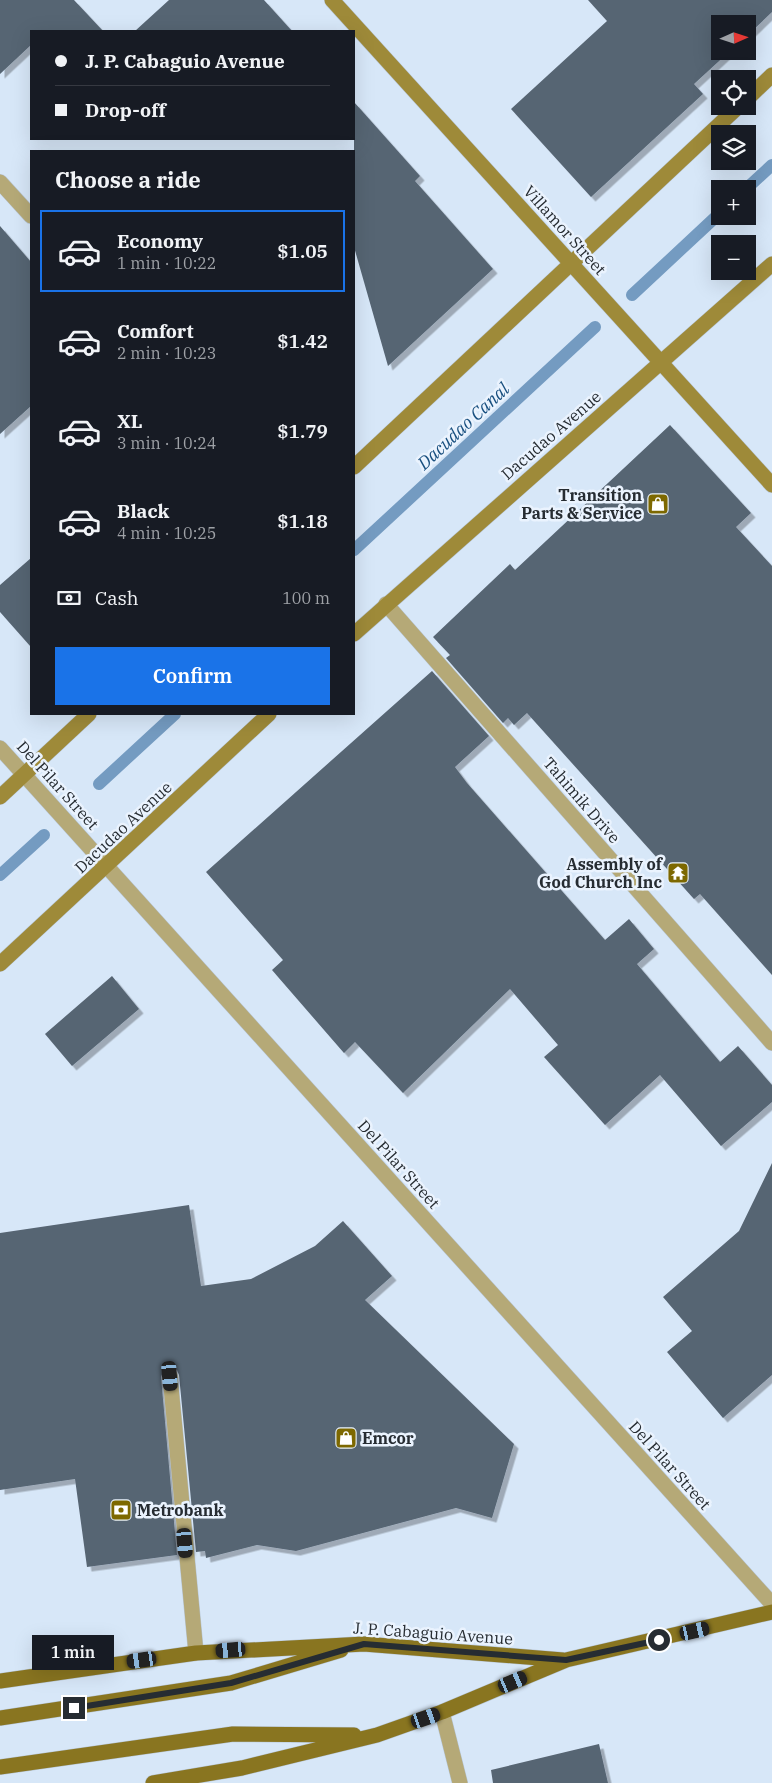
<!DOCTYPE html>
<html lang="en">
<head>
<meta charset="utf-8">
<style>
  :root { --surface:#171b24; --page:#20242c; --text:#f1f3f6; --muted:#9ea1a6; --line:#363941; --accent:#1a73e8 }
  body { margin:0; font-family:"IBM Plex Serif",serif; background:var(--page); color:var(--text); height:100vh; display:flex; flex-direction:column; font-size:19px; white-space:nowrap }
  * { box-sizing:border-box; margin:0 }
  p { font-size:16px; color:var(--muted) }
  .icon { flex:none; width:28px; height:28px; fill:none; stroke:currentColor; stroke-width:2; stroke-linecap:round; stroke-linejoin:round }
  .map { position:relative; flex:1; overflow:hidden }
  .sheet { position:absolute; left:30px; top:150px; width:325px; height:565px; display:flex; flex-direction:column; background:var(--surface); border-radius:0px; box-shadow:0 5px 20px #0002 }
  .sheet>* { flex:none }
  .top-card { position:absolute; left:30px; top:30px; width:325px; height:110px; border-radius:0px; box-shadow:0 5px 20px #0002; display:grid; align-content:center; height:110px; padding:0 25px; background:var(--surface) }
  .needle { width:32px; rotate:87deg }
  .controls { position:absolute; left:711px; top:15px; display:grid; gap:10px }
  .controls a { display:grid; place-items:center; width:45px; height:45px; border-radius:0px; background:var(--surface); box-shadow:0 5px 20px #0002; font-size:25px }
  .end { position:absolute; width:22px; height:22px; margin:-11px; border:6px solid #262c32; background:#fff; box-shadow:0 0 0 2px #fff }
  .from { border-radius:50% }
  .bubble { position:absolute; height:35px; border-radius:0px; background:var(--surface); box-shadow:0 5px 20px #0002; font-size:16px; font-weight:600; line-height:35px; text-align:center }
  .car { position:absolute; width:15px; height:30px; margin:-15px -8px; border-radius:6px; box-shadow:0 0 4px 1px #0007; background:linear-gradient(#222 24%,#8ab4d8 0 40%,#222 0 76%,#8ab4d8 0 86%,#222 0) }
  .top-card b { display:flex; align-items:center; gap:18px; height:48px; font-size:19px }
  .top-card b+b { border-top:1px solid var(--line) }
  .top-card i { width:12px; height:12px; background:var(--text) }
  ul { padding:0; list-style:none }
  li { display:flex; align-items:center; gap:15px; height:82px; margin:0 10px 8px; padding:0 15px; border:2px solid transparent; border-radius:0px }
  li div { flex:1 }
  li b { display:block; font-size:19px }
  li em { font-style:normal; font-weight:600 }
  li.on { border-color:var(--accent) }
  li>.icon { width:45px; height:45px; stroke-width:1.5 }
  h2 { padding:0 25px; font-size:22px; line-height:60px }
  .pay { display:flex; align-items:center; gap:12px; height:55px; padding:0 25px; font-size:19px }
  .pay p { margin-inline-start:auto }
  .cta { display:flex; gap:10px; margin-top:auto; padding:10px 25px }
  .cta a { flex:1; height:58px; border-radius:0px; background:var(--accent); color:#fff; font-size:20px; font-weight:600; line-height:58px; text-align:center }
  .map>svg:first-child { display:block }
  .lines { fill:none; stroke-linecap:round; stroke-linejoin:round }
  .stream { stroke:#749bc1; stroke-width:12 }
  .building { fill:#576573; filter:url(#shadow) }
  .lane-casing { stroke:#b7c5d4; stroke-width:16 }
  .street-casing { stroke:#b7c5d4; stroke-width:16 }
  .secondary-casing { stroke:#b7c5d4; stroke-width:16 }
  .primary-casing { stroke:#b7c5d4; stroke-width:16 }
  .lane { stroke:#b5a977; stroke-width:15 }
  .street { stroke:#b5a977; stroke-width:15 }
  .secondary { stroke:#9e8a39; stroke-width:15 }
  .primary { stroke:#897520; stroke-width:15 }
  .route { stroke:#262c32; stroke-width:6 }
  .labels { text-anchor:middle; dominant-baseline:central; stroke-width:5; stroke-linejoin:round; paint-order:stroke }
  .street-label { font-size:16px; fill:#262c32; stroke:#eaf3fe }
  .poi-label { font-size:16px; font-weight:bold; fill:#262c32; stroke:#eaf3fe; text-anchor:end }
  .water-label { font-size:18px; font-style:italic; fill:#184f7f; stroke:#eaf3fe }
</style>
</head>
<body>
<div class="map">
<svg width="772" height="1783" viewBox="0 0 772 1783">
  <defs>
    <filter id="shadow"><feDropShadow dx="4.5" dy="4.5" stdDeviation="0" flood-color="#0004"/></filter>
  </defs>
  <rect width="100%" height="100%" fill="#d7e7f8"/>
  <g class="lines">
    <path class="stream" d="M746,189l26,-24
      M632,295l88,-82
      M354,550l241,-223
      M99,784l76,-70
      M0,875l44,-40"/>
  </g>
  <path class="building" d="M0,0h74l29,31h-72v14l-31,29z
    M169,0h95l28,31h-157z
    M588,0h184v12l-24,23v-11h-28v27h10l-36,33 9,10 -112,103 -80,-88 96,-88z
    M354,102l66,74 -5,5 78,88 -105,97 -34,-119z
    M0,226l31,36v144l-31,28z
    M670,425l81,88 -15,14 36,39v409l-72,-81 -6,5 -167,-186 -13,12 -6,-7 -5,5 -57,-65 4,-3 -17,-18 77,-73 5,6z
    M31,558v89l-31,-35v-27z
    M432,671l57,65 -34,31 12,16 138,157 24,-21 25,30 -17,15 83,98 18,-16 34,39v17l-51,44 -61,-71 -55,50 -61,-68 14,-12 -48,-56 -107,104 -48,-51 -11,11 -72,-83 11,-10 -77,-88z
    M112,976l27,33 -67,57 -27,-32z
    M772,1163v212l-49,43 -56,-66 25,-21 -29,-34 76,-66z
    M189,1205l12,81 50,-7 64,-33 28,-25 49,55 -27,24 149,144 -22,74 -36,-10 -160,43 -39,-6 -51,13 -1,-7 -9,1 -17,-177 -2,-5 -7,-3 -6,2 -3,8 16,178 -90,12 -12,-88 -75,11v-257z
    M599,1744l9,39h-115l-2,-13z"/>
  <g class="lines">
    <g class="lane-casing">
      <path id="lane" d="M386,604l386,439
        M170,1376l26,277
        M442,1712l18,71"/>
    </g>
    <g class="street-casing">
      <path id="street" d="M0,182l31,34
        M0,748l772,856"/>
    </g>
    <g class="secondary-casing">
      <path id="secondary" d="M332,0l440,485
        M748,98l24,-23
        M354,467l385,-361
        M354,634l418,-370
        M0,797l89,-83
        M0,964l269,-250"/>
    </g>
    <g class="primary-casing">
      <path id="primary" d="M0,1681l196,-28 168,-9 199,16
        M0,1718l231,-35 110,-33
        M0,1767l233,-33 121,1
        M153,1783l89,-15 135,-33 65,-23 124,-52 206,-48"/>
    </g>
    <use href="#lane" class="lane"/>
    <use href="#street" class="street"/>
    <use href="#secondary" class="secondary"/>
    <use href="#primary" class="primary"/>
  </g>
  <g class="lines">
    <path class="route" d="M74,1708l157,-25 133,-39 202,16 93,-20"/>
  </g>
  <defs>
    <g id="shop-square" transform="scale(1.125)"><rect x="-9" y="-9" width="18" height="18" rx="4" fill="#7d6800" stroke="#eaf3fe"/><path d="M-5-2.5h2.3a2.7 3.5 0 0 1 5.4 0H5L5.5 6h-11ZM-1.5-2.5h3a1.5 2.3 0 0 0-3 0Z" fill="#fff"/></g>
    <g id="temple-square" transform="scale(1.125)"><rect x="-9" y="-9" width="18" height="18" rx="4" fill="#7d6800" stroke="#eaf3fe"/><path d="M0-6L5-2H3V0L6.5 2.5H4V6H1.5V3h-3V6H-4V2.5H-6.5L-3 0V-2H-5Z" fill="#fff"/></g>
    <g id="bank-square" transform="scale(1.125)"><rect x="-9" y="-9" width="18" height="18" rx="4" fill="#7d6800" stroke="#eaf3fe"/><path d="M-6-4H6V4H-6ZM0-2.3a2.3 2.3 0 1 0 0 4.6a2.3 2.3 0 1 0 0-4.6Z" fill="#fff"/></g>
  </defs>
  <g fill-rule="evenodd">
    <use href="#shop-square" x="658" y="504"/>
    <use href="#temple-square" x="678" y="873"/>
    <use href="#shop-square" x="346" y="1438"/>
    <use href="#bank-square" x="121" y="1510"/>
  </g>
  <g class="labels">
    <g class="street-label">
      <text transform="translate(565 230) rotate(48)">Villamor Street</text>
      <text transform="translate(551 435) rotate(-41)">Dacudao Avenue</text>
      <text transform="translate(58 785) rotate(48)">Del Pilar Street</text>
      <text transform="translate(582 800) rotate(49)">Tahimik Drive</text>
      <text transform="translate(123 827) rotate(-43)">Dacudao Avenue</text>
      <text transform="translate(399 1164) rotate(48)">Del Pilar Street</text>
      <text transform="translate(670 1465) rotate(48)">Del Pilar Street</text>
      <text transform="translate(433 1633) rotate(4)">J. P. Cabaguio Avenue</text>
    </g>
    <g class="poi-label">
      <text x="642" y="495">Transition<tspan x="642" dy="18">Parts &amp; Service</tspan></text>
      <text x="662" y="864">Assembly of<tspan x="662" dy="18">God Church Inc</tspan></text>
      <text x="362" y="1438" text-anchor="start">Emcor</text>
      <text x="137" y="1510" text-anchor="start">Metrobank</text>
    </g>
    <g class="water-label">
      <text transform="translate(463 426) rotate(-43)">Dacudao Canal</text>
    </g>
  </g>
</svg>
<div class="controls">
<a><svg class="needle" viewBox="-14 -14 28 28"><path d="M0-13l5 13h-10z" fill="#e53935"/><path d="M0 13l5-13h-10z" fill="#9ea1a6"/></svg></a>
<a><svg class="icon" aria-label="locate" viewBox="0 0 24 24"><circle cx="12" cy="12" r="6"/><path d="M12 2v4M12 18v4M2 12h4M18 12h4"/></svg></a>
<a><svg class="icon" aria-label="layers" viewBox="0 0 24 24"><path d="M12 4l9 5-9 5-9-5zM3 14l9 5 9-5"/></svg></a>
<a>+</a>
<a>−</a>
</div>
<i class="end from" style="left:659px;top:1640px"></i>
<i class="end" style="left:74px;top:1708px"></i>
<div class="bubble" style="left:32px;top:1635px;width:82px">1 min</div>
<i class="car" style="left:170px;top:1376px;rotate:175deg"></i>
<i class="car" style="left:185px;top:1543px;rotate:175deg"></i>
<i class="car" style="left:695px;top:1631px;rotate:77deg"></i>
<i class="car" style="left:231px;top:1650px;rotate:265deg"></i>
<i class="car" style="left:142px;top:1660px;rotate:262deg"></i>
<i class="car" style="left:513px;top:1682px;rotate:67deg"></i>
<i class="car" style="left:426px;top:1718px;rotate:71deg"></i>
<div class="top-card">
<b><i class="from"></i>J. P. Cabaguio Avenue</b>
<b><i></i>Drop-off</b>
</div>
<section class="sheet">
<h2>Choose a ride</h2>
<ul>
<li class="on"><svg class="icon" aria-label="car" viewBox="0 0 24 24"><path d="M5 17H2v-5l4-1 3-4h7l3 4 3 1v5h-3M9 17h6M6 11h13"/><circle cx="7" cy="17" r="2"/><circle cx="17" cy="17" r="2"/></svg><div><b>Economy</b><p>1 min · 10:22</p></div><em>$1.05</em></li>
<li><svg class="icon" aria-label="car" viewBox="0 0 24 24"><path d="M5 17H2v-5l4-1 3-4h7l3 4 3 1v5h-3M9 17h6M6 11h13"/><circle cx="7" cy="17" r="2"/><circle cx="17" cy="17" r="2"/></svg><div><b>Comfort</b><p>2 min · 10:23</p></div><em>$1.42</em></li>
<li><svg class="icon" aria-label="car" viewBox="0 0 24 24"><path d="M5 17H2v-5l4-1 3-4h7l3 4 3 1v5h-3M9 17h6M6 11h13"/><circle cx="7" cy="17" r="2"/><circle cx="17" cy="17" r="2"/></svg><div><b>XL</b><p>3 min · 10:24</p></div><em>$1.79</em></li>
<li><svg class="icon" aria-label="car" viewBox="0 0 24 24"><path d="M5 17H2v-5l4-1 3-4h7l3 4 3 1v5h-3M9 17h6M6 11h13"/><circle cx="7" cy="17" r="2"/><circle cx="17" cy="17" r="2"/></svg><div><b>Black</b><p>4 min · 10:25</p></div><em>$1.18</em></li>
</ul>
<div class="pay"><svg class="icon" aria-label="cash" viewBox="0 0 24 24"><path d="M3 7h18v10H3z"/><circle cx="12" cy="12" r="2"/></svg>Cash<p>100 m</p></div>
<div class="cta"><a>Confirm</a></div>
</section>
</div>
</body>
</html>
